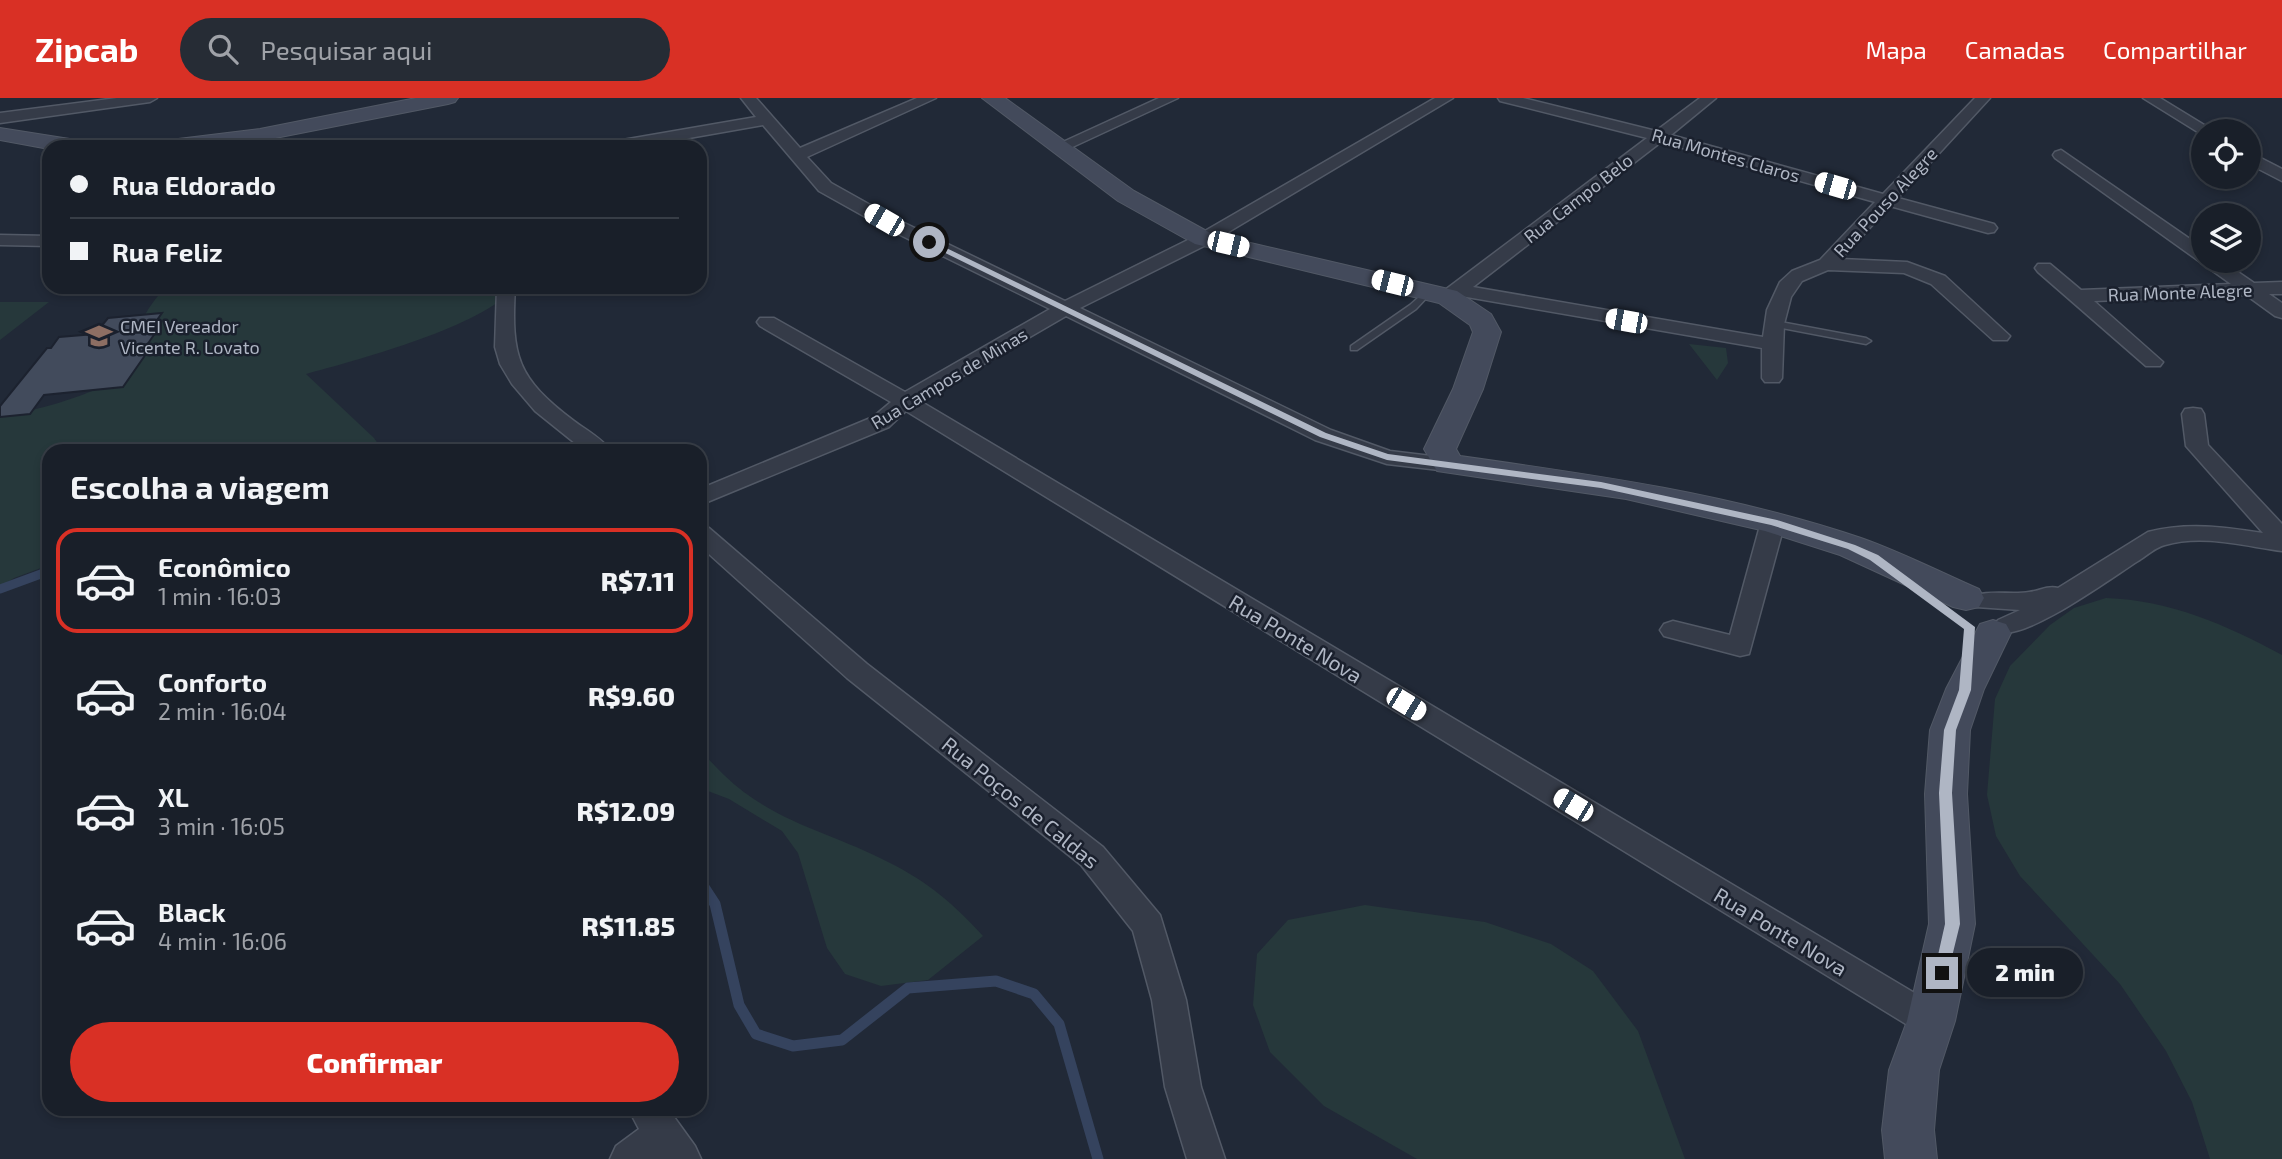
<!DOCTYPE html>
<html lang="pt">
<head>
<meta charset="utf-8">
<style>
  :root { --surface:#191f29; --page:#262c35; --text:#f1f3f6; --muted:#9fa2a8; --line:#373d46; --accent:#d93025 }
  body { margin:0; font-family:"Exo 2",sans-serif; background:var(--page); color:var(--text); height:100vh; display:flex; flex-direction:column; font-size:26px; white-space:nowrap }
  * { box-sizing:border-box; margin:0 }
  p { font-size:23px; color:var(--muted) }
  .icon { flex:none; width:38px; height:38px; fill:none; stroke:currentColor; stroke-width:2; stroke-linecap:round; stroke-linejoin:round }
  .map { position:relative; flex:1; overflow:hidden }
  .sheet { position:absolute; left:42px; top:346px; width:665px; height:672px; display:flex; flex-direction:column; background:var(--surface); border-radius:21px; box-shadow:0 4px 10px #0003,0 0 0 2px var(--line) }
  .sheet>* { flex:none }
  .guide { position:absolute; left:42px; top:42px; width:665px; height:154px; border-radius:21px; box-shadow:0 4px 10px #0003,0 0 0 2px var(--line); display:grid; align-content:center; height:154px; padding:0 28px; background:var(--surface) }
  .buttons { position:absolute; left:2191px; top:21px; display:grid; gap:14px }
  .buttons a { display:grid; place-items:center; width:70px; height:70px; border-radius:50%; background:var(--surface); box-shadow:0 4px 10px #0003,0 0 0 2px var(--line); font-size:35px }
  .end { position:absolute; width:32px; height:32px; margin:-16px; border:9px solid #afb6c4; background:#111; box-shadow:0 0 0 4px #111 }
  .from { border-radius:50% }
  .bubble { position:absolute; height:49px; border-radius:24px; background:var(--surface); box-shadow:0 4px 10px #0003,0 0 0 2px var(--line); font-size:23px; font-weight:800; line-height:49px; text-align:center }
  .car { position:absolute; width:21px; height:42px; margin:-21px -10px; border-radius:9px; box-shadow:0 0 5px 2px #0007; background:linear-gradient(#fff 24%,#345 0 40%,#fff 0 76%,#345 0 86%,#fff 0) }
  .guide b { display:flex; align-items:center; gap:24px; height:66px; font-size:26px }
  .guide b+b { border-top:2px solid var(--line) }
  .guide i { width:18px; height:18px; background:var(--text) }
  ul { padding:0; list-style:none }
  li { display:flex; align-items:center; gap:21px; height:105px; margin:0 14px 10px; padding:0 14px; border:4px solid transparent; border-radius:21px }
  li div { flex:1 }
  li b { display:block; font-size:26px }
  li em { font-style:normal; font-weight:800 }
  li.active { border-color:var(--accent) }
  li>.icon { width:63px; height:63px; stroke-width:1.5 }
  h2 { padding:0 28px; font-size:32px; line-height:84px }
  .cta { display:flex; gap:14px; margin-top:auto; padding:14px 28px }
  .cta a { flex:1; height:80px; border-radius:42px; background:var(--accent); color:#fff; font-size:28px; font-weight:800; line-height:80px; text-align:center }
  header { display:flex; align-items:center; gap:42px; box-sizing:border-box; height:98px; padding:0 35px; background:var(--accent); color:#fff }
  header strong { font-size:33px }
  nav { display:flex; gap:38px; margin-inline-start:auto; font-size:24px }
  .search { width:490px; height:63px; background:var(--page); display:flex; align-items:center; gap:18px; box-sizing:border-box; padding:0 24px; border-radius:38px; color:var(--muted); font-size:26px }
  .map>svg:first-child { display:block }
  .green { fill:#26383b }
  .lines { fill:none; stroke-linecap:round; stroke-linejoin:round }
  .stream-far1 { stroke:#35435e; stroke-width:9 }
  .stream { stroke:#35435e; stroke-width:11 }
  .building { fill:#424b5c; stroke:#1c222f; stroke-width:2 }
  .lane-casing { stroke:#525966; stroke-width:3 }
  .street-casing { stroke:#525966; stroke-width:3 }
  .secondary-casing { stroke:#525966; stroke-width:2 }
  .lane { fill:#353b48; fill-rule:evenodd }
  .street { fill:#353b48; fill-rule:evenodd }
  .secondary { fill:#434a5b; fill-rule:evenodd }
  .route { fill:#afb6c4 }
  .labels { text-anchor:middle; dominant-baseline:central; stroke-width:5; stroke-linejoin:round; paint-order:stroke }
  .far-street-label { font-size:18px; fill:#afb6c4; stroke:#1a202d }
  .far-poi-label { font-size:18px; fill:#afb6c4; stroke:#1a202d; text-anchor:start }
  .street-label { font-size:21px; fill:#afb6c4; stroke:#1a202d }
</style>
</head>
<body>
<header>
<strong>Zipcab</strong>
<div class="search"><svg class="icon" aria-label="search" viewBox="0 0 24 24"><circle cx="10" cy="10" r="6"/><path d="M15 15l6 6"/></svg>Pesquisar aqui</div>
<nav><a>Mapa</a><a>Camadas</a><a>Compartilhar</a></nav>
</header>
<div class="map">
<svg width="2282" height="1061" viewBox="0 0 2282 1061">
  <rect width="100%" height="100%" fill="#212937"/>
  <path class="green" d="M166,189h348c-28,39 -160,74 -208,87l68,64 9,13 -334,1v113l-35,13 -14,9v-171c24,-2 101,-22 117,-40 5,-5 7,-17 11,-24 10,-25 19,-46 38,-65z
    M0,204h49l-49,38z
    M1689,246l37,4 2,15 -11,17z
    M2106,500c63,2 121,27 176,57v504h-72l-18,-57 -26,-51 -46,-67 -100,-108 -24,-40 -9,-41 8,-96 15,-33 40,-41 24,-17z
    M700,648c6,12 15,20 24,29 51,49 107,57 166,88 38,19 65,42 93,73l-55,44 -47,6 -36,-12 -18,-26 -29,-95 -16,-22 -53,-32 -29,-11z
    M1365,807l120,17 66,22 42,27 45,60 47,128h-268l-93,-53 -54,-54 -17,-47 4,-51 31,-34z"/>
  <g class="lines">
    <path class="stream-far1" d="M0,491l49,-18"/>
    <path class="stream" d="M700,783l15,23 24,101 17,29 37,12 49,-6 66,-52 88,-7 38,13 25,30 39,135"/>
  </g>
  <path class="building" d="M162,215l-12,17 8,-1 -18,26 6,-1 -23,33 -79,8 -14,19 -30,3v-11l47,-58h4l8,-11 36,-3 13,-16z"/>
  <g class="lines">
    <g class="lane-casing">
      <path id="lane" d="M1428,191l4,3 -16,17 -59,41h-6v-4l59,-41z
        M1775,223l91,17 5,3 -5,3 -94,-18 -2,-2z"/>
    </g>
    <g class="street-casing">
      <path id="street" d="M117,0h40l-7,4 -150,21v-10z
        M741,0h15l44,50 117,-50h19l-129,59 24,26 59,33 175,85 133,-66 237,-137h18l-243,145 -130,65 251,122 59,21 66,8 3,5 -3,5 -8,2 -61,-7 -72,-24 -249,-124 -146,85 1023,609 5,11 -5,11 -12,5 -12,-5 -1013,-621 -17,16 -189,78v-16l173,-72 18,-15 -131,-76 -3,-4 3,-4h14l131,74 145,-83 -172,-85 -59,-33 -56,-66 -125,22h-35l8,-5 145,-25z
        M1159,0h19l-112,52 -6,2 -8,-5z
        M1498,0h25l133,33 44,-33h16l-45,37 212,59 92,-96h15l-92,100 96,26 3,4 -3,4 -6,1 -98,-27 -49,53 66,3 38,14 65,60 -3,4h-14l-62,-56 -27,-11 -76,-3 -26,11 -11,16 -7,27 -2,54 -3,4h-14l-3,-4v-30l-301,-52 -6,5h-14l-2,-4 2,-4 206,-155 -147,-37zM1661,44l214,60 -55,58 -28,11 -12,11 -13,28 -4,27 -290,-50z
        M2143,0h17l54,33h-11v4l-2,-1z
        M2061,52l142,98v13h19l32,22 28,-1v12h-13l13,9v15l-7,-2 -29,-21 -152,6 69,61 -3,4h-14l-108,-94 -3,-4 3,-4h12l31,26 150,-6 -176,-126 -2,-3 2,-3z
        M2249,54l33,17v12l-33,-17z
        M0,137l49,1v10l-49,-1z
        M497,189h18c-4,70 2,91 59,134 12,9 29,18 38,31h-26l-51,-41 -23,-27 -12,-20 -5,-17z
        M2193,310l8,1 3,5 4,31 74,79v27c-38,-5 -79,-17 -117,-6 -9,2 -19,11 -27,16 -27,17 -112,80 -140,71l-4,-6 4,-6 22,-10 -44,-3 -4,-6 4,-6c18,-5 35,0 53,-3 11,-1 18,-7 29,-4l90,-56c40,-10 75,-5 115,1l-77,-87 -4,-32 3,-5z
        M1773,416l8,3 4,5 -36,132 -9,2 -76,-20 -4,-6 4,-6 9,-3 57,14 31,-113 4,-5z
        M700,427l9,3 158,136 236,183 57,68 26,85 15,87 24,72h-38l-22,-72 -13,-87 -19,-69 -52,-66 -234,-187 -147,-132z
        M629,1012h40l26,36 6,13h-91l6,-13 23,-17z"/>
    </g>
    <g class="secondary-casing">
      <path id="secondary" d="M416,0h42l-3,4 -7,2 -188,37 -41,6h-60l3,-5 8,-2 90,-11z
        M982,0h23l129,93 78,43 245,57 34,23 10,18 -18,57 -27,60 4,7c135,19 271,38 401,82 40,14 79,34 118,51l5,9 -5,9 -13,3 -13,-3 -113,-52 -75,-24 -139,-32 -189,-28 -13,-22 29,-60 20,-57 -3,-7 -31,-22 -244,-59 -77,-43z
        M0,30l76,12 8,2 3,5 -38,2 -49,-9z
        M1993,522l13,4 5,9 -27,56 -14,41 -3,64 8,130 -20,97 -16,49 -5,60 3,29h-52l-3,-29 7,-60 18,-49 22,-97 -4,-130 5,-64 16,-41 34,-65z"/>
    </g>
    <use href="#lane" class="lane"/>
    <use href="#street" class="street"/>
    <use href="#secondary" class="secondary"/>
  </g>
  <path class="route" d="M927,143h5l394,192 62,21 213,28 176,38 78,25 23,10 97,72 -4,63 -15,40 -4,63 8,131 -13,53h-11l-2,-4 11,-49 -6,-131 5,-63 15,-40 5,-61 -94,-69 -22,-11 -77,-24 -170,-37 -214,-28 -67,-23 -393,-193z"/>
  <defs>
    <g id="school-bare" transform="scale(2.1)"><path d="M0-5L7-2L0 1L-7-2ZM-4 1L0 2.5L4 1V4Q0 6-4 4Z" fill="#8d6e63" stroke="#1a202d" stroke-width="2.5" paint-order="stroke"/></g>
  </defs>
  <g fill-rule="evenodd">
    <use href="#school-bare" x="99" y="238"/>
  </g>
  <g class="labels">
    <g class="far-street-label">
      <text transform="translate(1726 57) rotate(16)">Rua Montes Claros</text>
      <text transform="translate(1578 100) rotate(-38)">Rua Campo Belo</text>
      <text transform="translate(1885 104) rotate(-47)">Rua Pouso Alegre</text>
      <text transform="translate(2180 194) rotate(-2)">Rua Monte Alegre</text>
      <text transform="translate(949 280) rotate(-31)">Rua Campos de Minas</text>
    </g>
    <g class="far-poi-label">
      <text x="120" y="228">CMEI Vereador<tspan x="120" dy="21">Vicente R. Lovato</tspan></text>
    </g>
    <g class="street-label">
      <text transform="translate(1296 540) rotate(31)">Rua Ponte Nova</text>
      <text transform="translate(1021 704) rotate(39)">Rua Poços de Caldas</text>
      <text transform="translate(1781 833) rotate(31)">Rua Ponte Nova</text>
    </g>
  </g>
</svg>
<div class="buttons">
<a><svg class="icon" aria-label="locate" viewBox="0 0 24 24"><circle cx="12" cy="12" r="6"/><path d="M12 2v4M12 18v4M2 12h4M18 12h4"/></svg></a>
<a><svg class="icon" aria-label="layers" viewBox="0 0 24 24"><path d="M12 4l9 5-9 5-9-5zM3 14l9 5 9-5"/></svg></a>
</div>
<i class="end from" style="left:929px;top:144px"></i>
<i class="end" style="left:1942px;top:875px"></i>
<div class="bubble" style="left:1967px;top:850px;width:116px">2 min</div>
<i class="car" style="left:1835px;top:88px;rotate:286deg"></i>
<i class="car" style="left:884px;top:122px;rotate:300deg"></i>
<i class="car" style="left:1228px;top:146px;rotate:103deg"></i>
<i class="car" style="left:1392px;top:185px;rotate:284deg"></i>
<i class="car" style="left:1626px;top:223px;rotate:280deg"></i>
<i class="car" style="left:1406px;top:606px;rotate:121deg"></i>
<i class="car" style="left:1573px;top:707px;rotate:301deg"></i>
<div class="guide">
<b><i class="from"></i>Rua Eldorado</b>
<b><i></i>Rua Feliz</b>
</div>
<section class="sheet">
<h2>Escolha a viagem</h2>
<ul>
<li class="active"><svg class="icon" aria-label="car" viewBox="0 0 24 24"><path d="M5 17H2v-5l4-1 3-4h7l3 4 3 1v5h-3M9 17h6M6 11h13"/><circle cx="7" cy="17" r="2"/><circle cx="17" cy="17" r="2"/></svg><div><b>Econômico</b><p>1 min · 16:03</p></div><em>R$7.11</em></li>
<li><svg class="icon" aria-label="car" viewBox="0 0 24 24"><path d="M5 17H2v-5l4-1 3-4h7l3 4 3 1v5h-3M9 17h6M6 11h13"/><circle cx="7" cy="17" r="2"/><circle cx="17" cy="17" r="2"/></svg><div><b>Conforto</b><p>2 min · 16:04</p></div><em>R$9.60</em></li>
<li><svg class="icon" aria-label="car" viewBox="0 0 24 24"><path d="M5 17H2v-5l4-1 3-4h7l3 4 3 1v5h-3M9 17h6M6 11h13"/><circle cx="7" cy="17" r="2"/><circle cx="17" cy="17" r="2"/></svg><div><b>XL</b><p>3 min · 16:05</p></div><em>R$12.09</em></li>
<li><svg class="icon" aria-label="car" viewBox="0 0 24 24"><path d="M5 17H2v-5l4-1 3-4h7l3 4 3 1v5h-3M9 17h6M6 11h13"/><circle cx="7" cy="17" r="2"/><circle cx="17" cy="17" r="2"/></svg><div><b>Black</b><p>4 min · 16:06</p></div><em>R$11.85</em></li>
</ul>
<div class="cta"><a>Confirmar</a></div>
</section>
</div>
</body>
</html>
